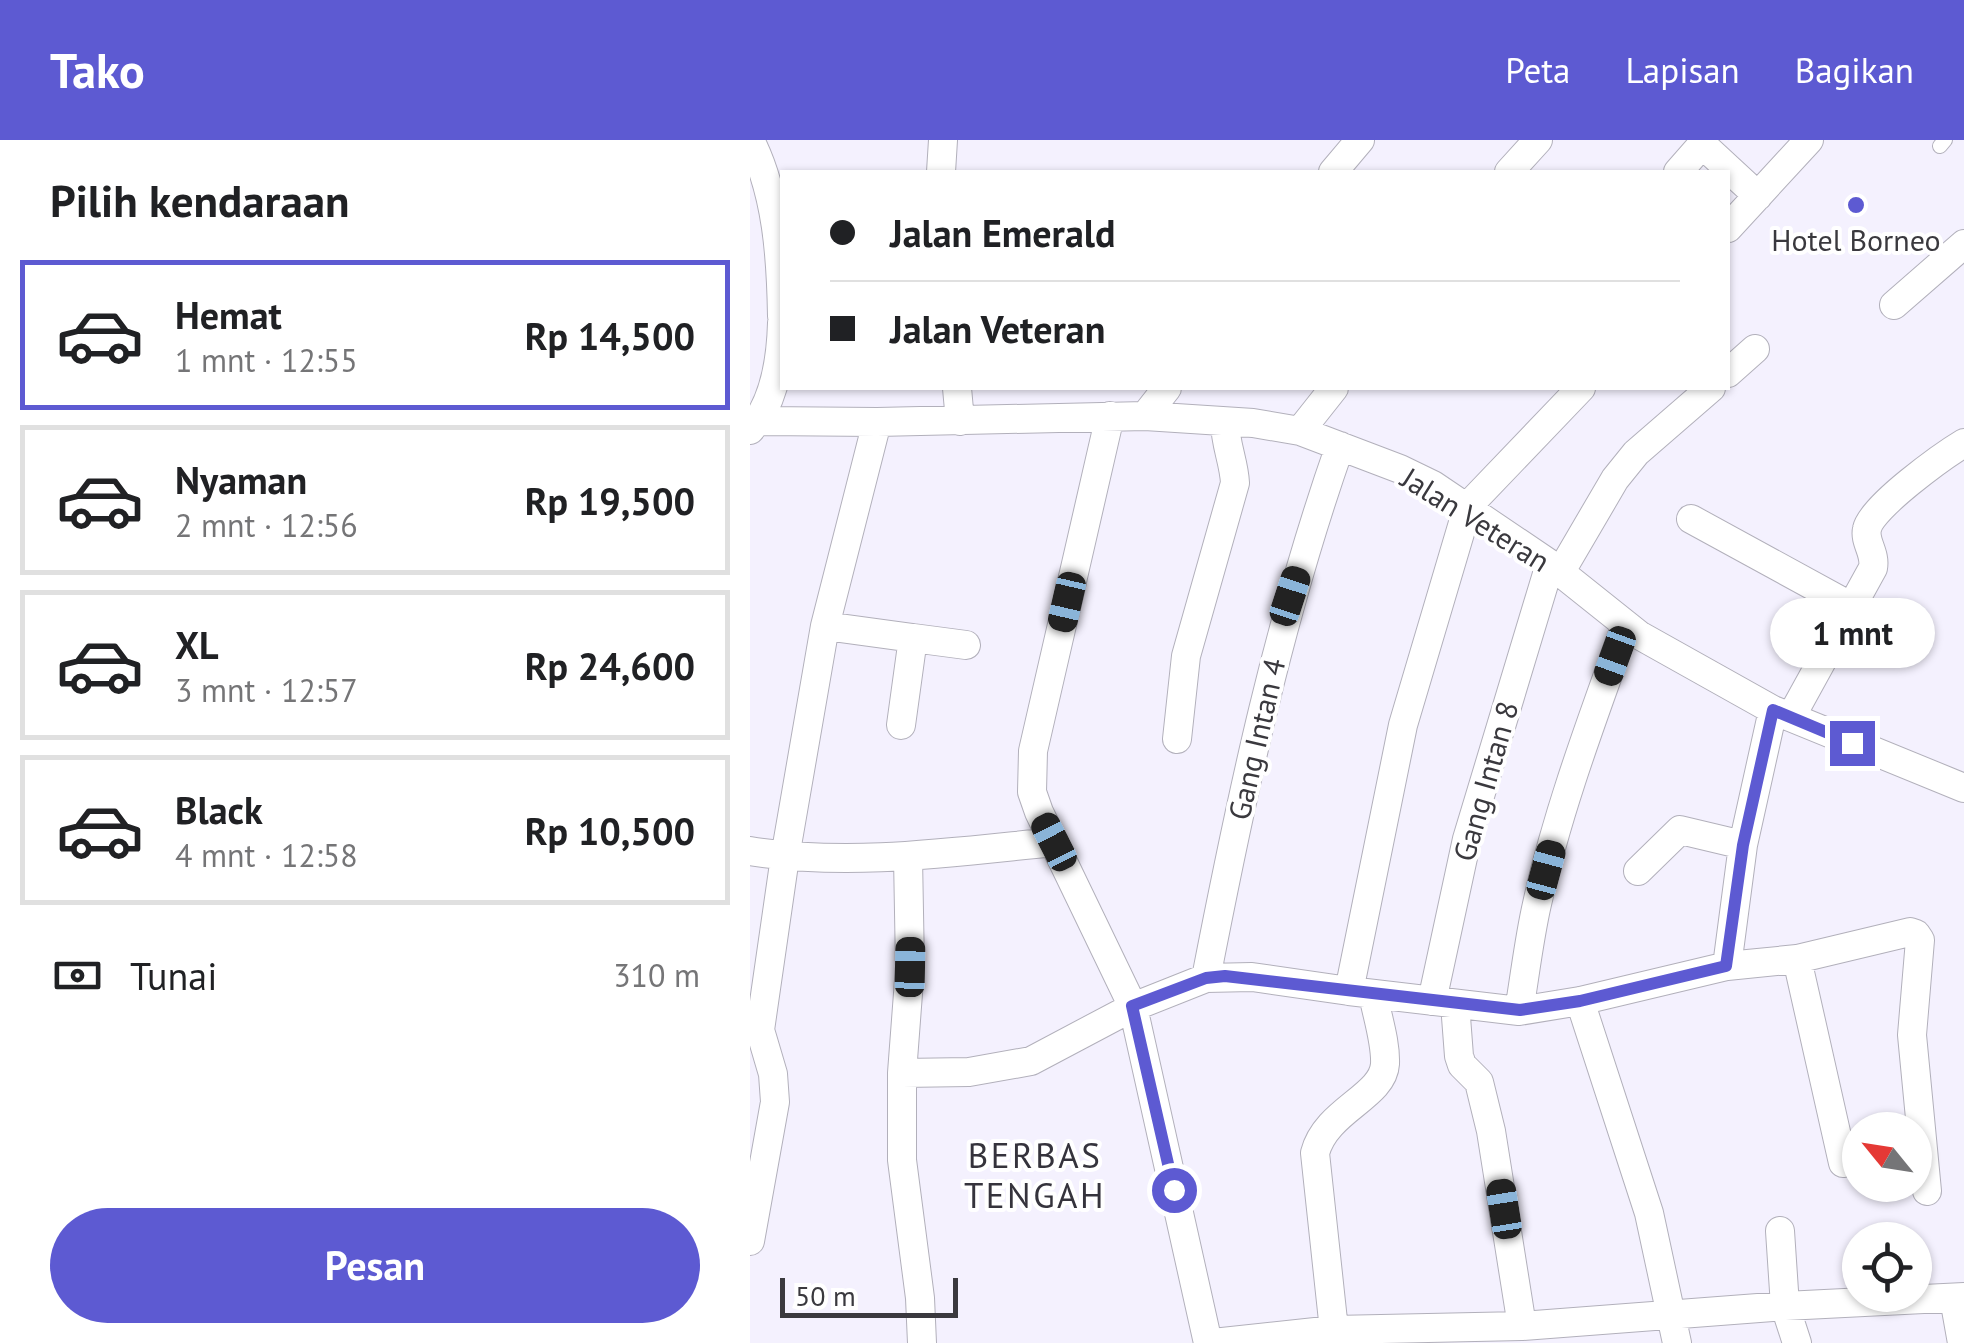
<!DOCTYPE html>
<html lang="id">
<head>
<meta charset="utf-8">
<style>
  :root { --surface:#fff; --page:#f6f6f6; --text:#202124; --muted:#757577; --line:#e0e0e0; --accent:#5d5ad2 }
  body { margin:0; font-family:"PT Sans",sans-serif; background:var(--page); color:var(--text); height:100vh; display:flex; flex-direction:column; font-size:38px; white-space:nowrap }
  * { box-sizing:border-box; margin:0 }
  p { font-size:32px; color:var(--muted) }
  .icon { flex:none; width:55px; height:55px; fill:none; stroke:currentColor; stroke-width:2; stroke-linecap:round; stroke-linejoin:round }
  .map { position:relative; flex:1; overflow:hidden }
  .panel { display:flex; flex-direction:column; background:var(--surface); width:750px }
  .panel>* { flex:none }
  .top-card { position:absolute; left:30px; top:30px; width:950px; height:220px; border-radius:0px; box-shadow:0 2px 8px #0004; display:grid; align-content:center; height:220px; padding:0 50px; background:var(--surface) }
  .needle { width:65px; rotate:300deg }
  .buttons { position:absolute; left:1092px; top:972px; display:grid; gap:20px }
  .buttons a { display:grid; place-items:center; width:90px; height:90px; border-radius:50%; background:var(--surface); box-shadow:0 2px 8px #0004; font-size:50px }
  .scale { position:absolute; left:30px; bottom:25px; width:178px; box-sizing:border-box; padding-left:10px; border:5px solid #3a393e; border-top:0; font-size:28px; line-height:35px; white-space:nowrap; color:#3a393e; -webkit-text-stroke:8px #fff; paint-order:stroke }
  .end { position:absolute; width:45px; height:45px; margin:-22px; border:12px solid #5d5ad2; background:#fff; box-shadow:0 0 0 5px #fff }
  .from { border-radius:50% }
  .bubble { position:absolute; height:70px; border-radius:35px; background:var(--surface); box-shadow:0 2px 8px #0004; font-size:32px; font-weight:700; line-height:70px; text-align:center }
  .car { position:absolute; width:30px; height:60px; margin:-30px -15px; border-radius:12px; box-shadow:0 0 8px 2px #0007; background:linear-gradient(#222 24%,#8ab4d8 0 40%,#222 0 76%,#8ab4d8 0 86%,#222 0) }
  .top-card b { display:flex; align-items:center; gap:35px; height:95px; font-size:38px }
  .top-card b+b { border-top:2px solid var(--line) }
  .top-card i { width:25px; height:25px; background:var(--text) }
  ul { padding:0; list-style:none }
  li { display:flex; align-items:center; gap:30px; height:150px; margin:0 20px 15px; padding:0 30px; border:5px solid var(--line); border-radius:0px }
  li div { flex:1 }
  li b { display:block; font-size:38px }
  li em { font-style:normal; font-weight:700 }
  li.on { border-color:var(--accent) }
  li>.icon { width:90px; height:90px; stroke-width:1.5 }
  h2 { padding:0 50px; font-size:45px; line-height:120px }
  .pay { display:flex; align-items:center; gap:25px; height:110px; padding:0 50px; font-size:38px }
  .pay p { margin-inline-start:auto }
  .primary-button { display:flex; gap:20px; margin-top:auto; padding:20px 50px }
  .primary-button a { flex:1; height:115px; border-radius:60px; background:var(--accent); color:#fff; font-size:40px; font-weight:700; line-height:115px; text-align:center }
  header { display:flex; align-items:center; gap:60px; box-sizing:border-box; height:140px; padding:0 50px; background:var(--accent); color:#fff }
  header strong { font-size:48px }
  nav { display:flex; gap:55px; margin-inline-start:auto; font-size:35px }
  main { display:flex; flex:1; min-height:0 }
  .map>svg:first-child { display:block }
  .lines { fill:none; stroke-linecap:round; stroke-linejoin:round }
  .lane-casing { stroke:#b2b0bb; stroke-width:16 }
  .street-casing { stroke:#b2b0bb; stroke-width:30 }
  .lane { stroke:#fff; stroke-width:14 }
  .street { stroke:#fff; stroke-width:28 }
  .route { stroke:#5d5ad2; stroke-width:12 }
  .poi-dot { fill:#5d5ad2; stroke:#fff; stroke-width:4 }
  .labels { text-anchor:middle; dominant-baseline:central; stroke-width:8; stroke-linejoin:round; paint-order:stroke }
  .poi-label { font-size:30px; fill:#3a393e; stroke:#fff }
  .street-label { font-size:30px; fill:#3a393e; stroke:#fff }
  .quarter-label { font-size:35px; letter-spacing:2.5px; fill:#35333c; stroke:#fff }
</style>
</head>
<body>
<header>
<strong>Tako</strong>
<nav><a>Peta</a><a>Lapisan</a><a>Bagikan</a></nav>
</header>
<main>
<section class="panel">
<h2>Pilih kendaraan</h2>
<ul>
<li class="on"><svg class="icon" aria-label="car" viewBox="0 0 24 24"><path d="M5 17H2v-5l4-1 3-4h7l3 4 3 1v5h-3M9 17h6M6 11h13"/><circle cx="7" cy="17" r="2"/><circle cx="17" cy="17" r="2"/></svg><div><b>Hemat</b><p>1 mnt · 12:55</p></div><em>Rp 14,500</em></li>
<li><svg class="icon" aria-label="car" viewBox="0 0 24 24"><path d="M5 17H2v-5l4-1 3-4h7l3 4 3 1v5h-3M9 17h6M6 11h13"/><circle cx="7" cy="17" r="2"/><circle cx="17" cy="17" r="2"/></svg><div><b>Nyaman</b><p>2 mnt · 12:56</p></div><em>Rp 19,500</em></li>
<li><svg class="icon" aria-label="car" viewBox="0 0 24 24"><path d="M5 17H2v-5l4-1 3-4h7l3 4 3 1v5h-3M9 17h6M6 11h13"/><circle cx="7" cy="17" r="2"/><circle cx="17" cy="17" r="2"/></svg><div><b>XL</b><p>3 mnt · 12:57</p></div><em>Rp 24,600</em></li>
<li><svg class="icon" aria-label="car" viewBox="0 0 24 24"><path d="M5 17H2v-5l4-1 3-4h7l3 4 3 1v5h-3M9 17h6M6 11h13"/><circle cx="7" cy="17" r="2"/><circle cx="17" cy="17" r="2"/></svg><div><b>Black</b><p>4 mnt · 12:58</p></div><em>Rp 10,500</em></li>
</ul>
<div class="pay"><svg class="icon" aria-label="cash" viewBox="0 0 24 24"><path d="M3 7h18v10H3z"/><circle cx="12" cy="12" r="2"/></svg>Tunai<p>310 m</p></div>
<div class="primary-button"><a>Pesan</a></div>
</section>
<div class="map">
<svg width="1214" height="1203" viewBox="0 0 1214 1203">
  <rect width="100%" height="100%" fill="#f4f1fe"/>
  <g class="lines">
    <g class="lane-casing">
      <path id="lane" d="M1190,6l5,-6"/>
    </g>
    <g class="street-casing">
      <path id="street" d="M0,0c27,53 31,117 32,176
        M191,32l2,-32
        M583,32l27,-32
        M759,32l29,-32
        M928,32l21,-24 6,-1 53,49
        M978,88l81,-88
        M1144,165l70,-61
        M978,233l27,-24
        M207,248l3,33
        M360,276l-77,335 -1,41 7,20 94,195 75,336
        M395,276l22,-28
        M8,281l119,1 268,-6 108,7 47,8 100,38 33,16 117,79 89,71 134,75 191,78
        M0,290c25,-28 31,-72 32,-107
        M550,291l34,-43
        M941,379l161,88
        M810,433l55,-94 21,-26 75,-65
        M75,486l88,12 -12,87
        M163,498l53,7
        M1041,577l82,-149c3,-15 -9,-26 -6,-39 4,-22 77,-74 97,-86
        M427,599l9,-83 49,-173c-1,-21 -10,-39 -10,-61
        M0,711c100,16 203,1 304,-9
        M158,717l2,110 -8,106v87l18,138 2,45
        M888,731l42,-41 63,15
        M1047,819l46,204
        M977,826l16,-121 30,-135
        M456,838c35,-180 73,-359 134,-532
        M599,851l170,20 61,-10 147,-35 70,-7 113,-27 6,2 4,6 -8,95 15,156
        M682,861l35,-162 83,-275
        M830,861l69,212 28,130
        M705,864l4,52 3,9 17,17 12,49 31,195
        M769,871c6,-36 10,-72 18,-107 21,-95 56,-187 89,-279
        M152,933l67,-1 62,-11 102,-54 73,-29 46,-1 97,14 54,-266 65,-219 113,-118
        M1030,1091l5,75 12,37
        M0,1101l25,-139 -2,-28 -13,-44 25,-173 40,-231 52,-204
        M1204,1158l8,45
        M584,1190l-19,-177c11,-43 68,-56 70,-89 1,-22 -8,-48 -12,-70
        M463,1203l121,-13 188,-4 263,-20 179,-9"/>
    </g>
    <use href="#lane" class="lane"/>
    <use href="#street" class="street"/>
  </g>
  <g class="lines">
    <path class="route" d="M424,1050l-42,-184 74,-28 19,-2 295,34 60,-9 146,-35 17,-121 30,-135 79,33"/>
  </g>
  <circle class="poi-dot" cx="1106" cy="65" r="10"/>
  <g class="labels">
    <g class="poi-label">
      <text x="1106" y="99">Hotel Borneo</text>
    </g>
    <g class="street-label">
      <text transform="translate(726 379) rotate(32)">Jalan Veteran</text>
      <text transform="translate(506 599) rotate(-77)">Gang Intan 4</text>
      <text transform="translate(735 641) rotate(-74)">Gang Intan 8</text>
    </g>
    <g class="quarter-label">
      <text x="285" y="1015">BERBAS<tspan x="285" dy="40">TENGAH</tspan></text>
    </g>
  </g>
</svg>
<div class="buttons">
<a><svg class="needle" viewBox="-14 -14 28 28"><path d="M0-13l5 13h-10z" fill="#e53935"/><path d="M0 13l5-13h-10z" fill="#757577"/></svg></a>
<a><svg class="icon" aria-label="locate" viewBox="0 0 24 24"><circle cx="12" cy="12" r="6"/><path d="M12 2v4M12 18v4M2 12h4M18 12h4"/></svg></a>
</div>
<div class="scale">50 m</div>
<i class="end from" style="left:424px;top:1050px"></i>
<i class="end" style="left:1102px;top:603px"></i>
<div class="bubble" style="left:1020px;top:458px;width:165px">1 mnt</div>
<i class="car" style="left:540px;top:456px;rotate:18deg"></i>
<i class="car" style="left:317px;top:462px;rotate:193deg"></i>
<i class="car" style="left:865px;top:516px;rotate:200deg"></i>
<i class="car" style="left:304px;top:702px;rotate:333deg"></i>
<i class="car" style="left:796px;top:730px;rotate:15deg"></i>
<i class="car" style="left:160px;top:827px;rotate:1deg"></i>
<i class="car" style="left:754px;top:1069px;rotate:351deg"></i>
<div class="top-card">
<b><i class="from"></i>Jalan Emerald</b>
<b><i></i>Jalan Veteran</b>
</div>
</div>
</main>
</body>
</html>
